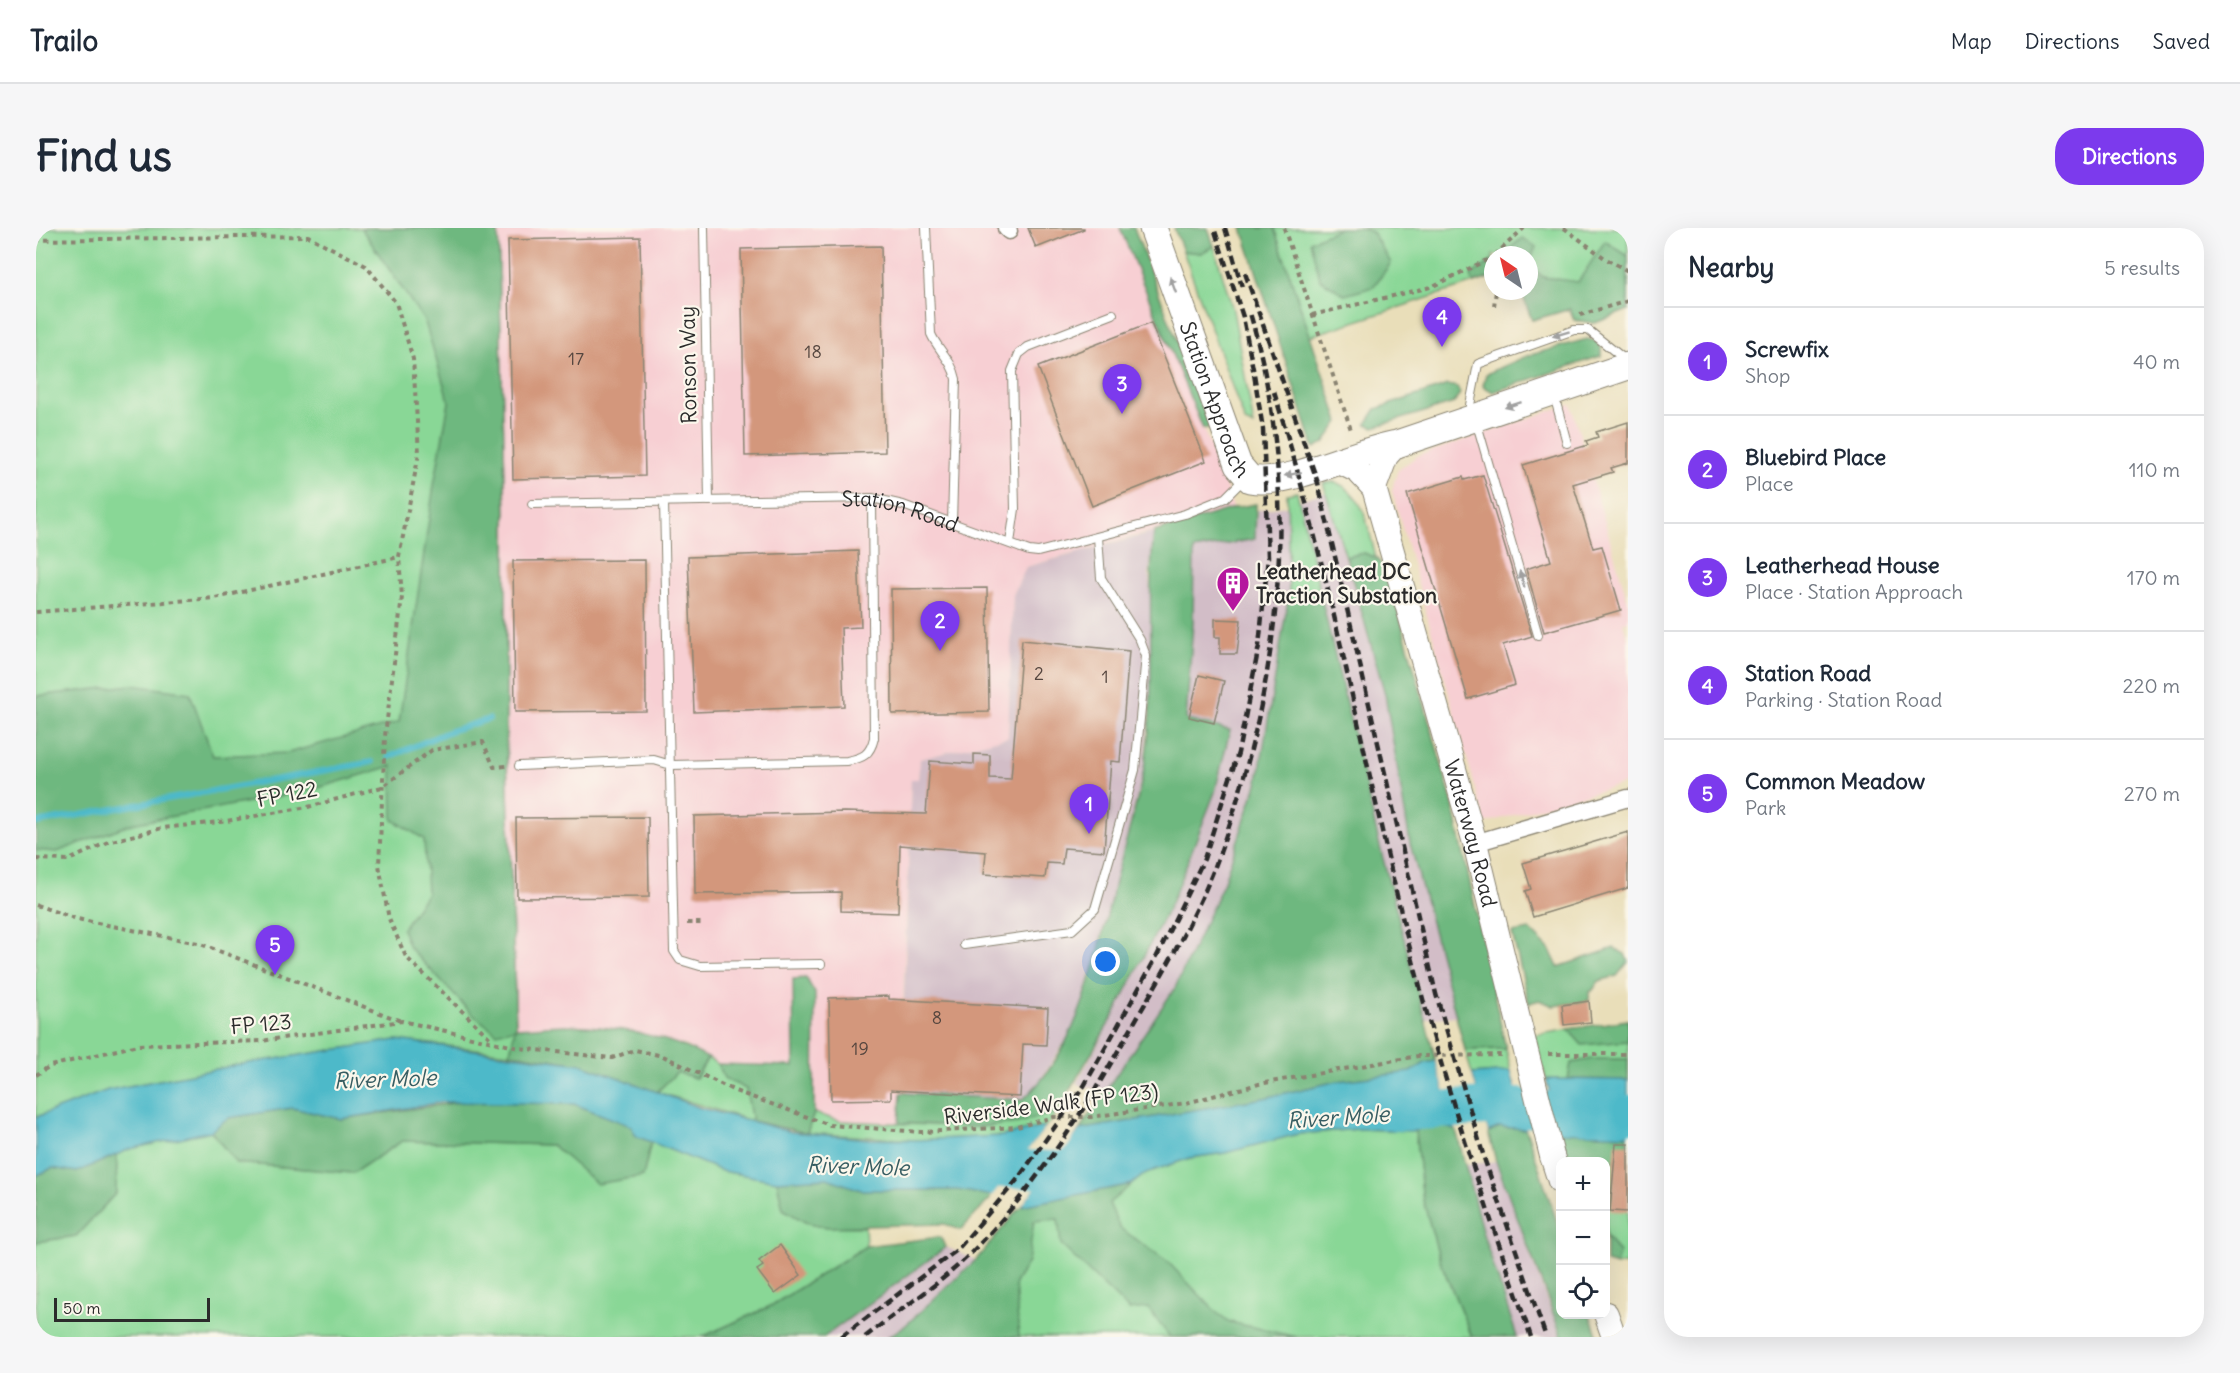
<!DOCTYPE html>
<html lang="en">
<head>
<meta charset="utf-8">
<style>
  :root { --surface:#fff; --page:#f6f6f7; --text:#1f2937; --muted:#747a83; --line:#e0e1e3; --accent:#7c3aed }
  body { margin:0; font-family:Delius,sans-serif; background:var(--page); color:var(--text) }
  .controls { position:absolute; right:18px; bottom:18px; display:grid; overflow:hidden; border-radius:12px; box-shadow:0 6px 24px #0002 }
  .controls button { width:54px; height:54px; display:grid; place-items:center; padding:0; border:0; border-bottom:2px solid var(--line); background:var(--surface); color:var(--text); font:30px sans-serif }
  .compass { position:absolute; left:1448px; top:18px; width:54px; height:54px; border-radius:50%; background:var(--surface); box-shadow:0 6px 24px #0002; rotate:325deg }
  .scale { position:absolute; left:18px; bottom:15px; width:156px; box-sizing:border-box; padding-left:6px; border:3px solid #2b2b2b; border-top:0; font-size:16px; line-height:21px; white-space:nowrap; color:#2b2b2b; -webkit-text-stroke:4px #fbf7ec; paint-order:stroke }
  .you { position:absolute; left:1070px; top:734px; width:21px; height:21px; margin:-15px; border:4px solid #fff; border-radius:50%; background:#1a73e8; box-shadow:0 0 0 9px #1a73e833 }
  .badge { display:grid; place-items:center; width:39px; height:39px; border-radius:50%; background:var(--accent); color:#fff; font-size:20px; font-weight:700 }
  .pin { position:absolute; translate:-50% -50px; filter:drop-shadow(0 2px 3px #0008) }
  .pin::after { content:''; position:absolute; top:32px; width:21px; height:18px; background:inherit; clip-path:polygon(0 0,100% 0,50% 100%) }
  .list { margin:0; padding:0; list-style:none }
  h2 { display:flex; justify-content:space-between; align-items:center; height:78px; margin:0; padding:0 24px; font-size:26px }
  h2 small { font-size:20px; font-weight:400; color:var(--muted) }
  .list li { display:grid; grid-template-columns:39px 1fr auto; gap:18px; align-items:center; box-sizing:border-box; height:108px; padding:0 24px; border-top:2px solid var(--line) }
  .list b { display:block; font-size:22px; white-space:nowrap }
  .list p { margin:0; font-size:20px; white-space:nowrap; color:var(--muted) }
  .list em { font-size:20px; font-style:normal; color:var(--muted) }
  .icon { flex:none; width:33px; height:33px; fill:none; stroke:currentColor; stroke-width:2; stroke-linecap:round; stroke-linejoin:round }
  .map { position:relative; flex:none; width:1592px; height:1109px; overflow:hidden; border-radius:24px }
  header { display:flex; align-items:center; gap:36px; box-sizing:border-box; height:84px; padding:0 30px; background:var(--surface); border-bottom:2px solid var(--line) }
  header strong { font-size:28px }
  nav { display:flex; gap:33px; margin-inline-start:auto; font-size:21px }
  .intro { display:flex; align-items:center; justify-content:space-between; box-sizing:border-box; height:144px; padding:0 36px }
  h1 { margin:0; font-size:42px }
  .button { padding:15px 27px; border-radius:24px; background:var(--accent); color:#fff; font-size:21px; font-weight:700 }
  main { display:flex; gap:36px; padding:0 36px }
  aside { flex:1; background:var(--surface); border-radius:24px; box-shadow:0 6px 24px #0002 }
  .map>svg:first-child { display:block }
  .built { fill:#f7cfd3 }
  .industrial { fill:#d2bdc7 }
  .green { fill:#89d796; stroke:#5a8160; stroke-width:1.5 }
  .forest { fill:#6eb87f; stroke:#4c7255; stroke-width:1.5 }
  .water { fill:#4db9c9; stroke:#3c727a; stroke-width:1.5 }
  .pier { fill:#e9deb9 }
  .lines { fill:none; stroke-linecap:round; stroke-linejoin:round }
  .stream { stroke:#4db9c9; stroke-width:6 }
  .river { stroke:#4db9c9; stroke-width:38 }
  .building { fill:#d3977c }
  .lane-casing { stroke:#8a8472; stroke-width:10 }
  .street-casing { stroke:#8a8472; stroke-width:19 }
  .secondary-casing { stroke:#8a8472; stroke-width:26 }
  .primary-casing { stroke:#8a8472; stroke-width:29 }
  .path { stroke:#8a8472; stroke-width:4; stroke-dasharray:4.5 4.5; stroke-linecap:butt }
  .lane { stroke:#fff; stroke-width:8 }
  .street { stroke:#fff; stroke-width:16 }
  .secondary { stroke:#fff; stroke-width:24 }
  .primary { stroke:#fff; stroke-width:27 }
  .rail { stroke:#2b2b2b; stroke-width:4.5; stroke-dasharray:9 4.5; stroke-linecap:butt }
  .secondary-bridge-casing { stroke:#8a8472; stroke-width:26; stroke-linecap:butt }
  .secondary-bridge { stroke:#fff; stroke-width:24 }
  .oneway { fill:#a0a0a0 }
  .labels { text-anchor:middle; dominant-baseline:central; stroke-width:4.5; stroke-linejoin:round; paint-order:stroke }
  .number-label { font-size:18px; fill:#55463f }
  .street-label { font-size:21px; fill:#2b2b2b; stroke:#fbf7ec }
  .poi-label { font-size:21px; font-weight:bold; fill:#2b2b2b; stroke:#fbf7ec; text-anchor:start }
  .water-label { font-size:22px; font-style:italic; fill:#375d62; stroke:#fbf7ec }
</style>
</head>
<body>
<header>
<strong>Trailo</strong>
<nav><a>Map</a><a>Directions</a><a>Saved</a></nav>
</header>
<div class="intro"><h1>Find us</h1><a class="button">Directions</a></div>
<main>
<div class="map">
<svg width="1592" height="1109" viewBox="0 0 1592 1109">
  <rect width="100%" height="100%" fill="#fbf7ec"/>
  <filter id="ink" filterUnits="userSpaceOnUse"><feTurbulence type="fractalNoise" baseFrequency=".0167" numOctaves="2"/><feDisplacementMap in="SourceGraphic" scale="12" xChannelSelector="R" yChannelSelector="G"/><feConvolveMatrix kernelMatrix="1 2 1 2 8 2 1 2 1" color-interpolation-filters="sRGB"/></filter>
  <filter id="wash" filterUnits="userSpaceOnUse"><feTurbulence type="fractalNoise" baseFrequency=".008" numOctaves="4" result="noise"/><feDisplacementMap in="SourceGraphic" scale="24" xChannelSelector="R" yChannelSelector="G"/><feGaussianBlur stdDeviation="1.35" result="paint"/><feColorMatrix in="noise" values="0 0 0 0 0 0 0 0 0 0 0 0 0 0 0 0 0 1.4 0 .05"/><feComposite in="paint" operator="in"/></filter>
  <g filter="url(#wash)">
    <rect width="100%" height="100%" fill="#e9deb9"/>
    <g class="built">
      <polygon points="462,0 1084,0 1186,246 1197,280 990,339 977,367 972,509 884,531 882,551 875,552 863,895 804,893 778,885 777,841 682,836 648,817 586,802 530,797 480,800 470,502 470,291"/>
      <polygon points="1535,176 1592,374 1592,393 1587,395 1592,411 1592,555 1449,595 1356,263 1358,254 1362,242 1381,228"/>
    </g>
    <g class="industrial">
      <polygon points="1290,264 1349,466 1374,615 1420,788 1388,791 1344,619 1263,272"/>
      <polygon points="1251,278 1253,365 1241,450 1222,553 1187,656 1139,760 1069,864 1040,856 1079,785 1136,673 1194,502 1150,493 1157,395 1158,322 1219,311 1221,282"/>
      <polygon points="1118,304 1113,346 1117,429 1108,540 1057,740 1039,798 1000,859 986,872 865,865 875,551 882,551 884,531 972,509 977,367 990,339"/>
      <polygon points="1460,933 1511,1073 1526,1109 1481,1109 1447,1006 1430,937"/>
      <polygon points="910,1019 940,1032 870,1097 852,1109 788,1109"/>
    </g>
    <g class="green">
      <polygon points="0,0 462,0 470,291 470,502 480,800 474,825 360,812 207,836 72,862 0,889"/>
      <polygon points="1238,0 1592,0 1592,82 1559,95 1538,92 1534,81 1496,92 1485,63 1493,63 1493,27 1457,27 1457,49 1274,108"/>
      <polygon points="1178,18 1197,82 1218,198 1209,194 1147,23 1165,25"/>
      <path d="M1299,254C1330,266 1332,301 1340,330L1328,325L1310,329L1287,255Z"/>
      <polygon points="1261,264 1284,364 1253,365 1251,266"/>
      <polygon points="1592,792 1592,852 1510,851 1498,807"/>
      <polygon points="1470,821 1475,843 1436,846 1429,822"/>
      <polygon points="672,830 682,836 688,850 710,861 716,893 621,864 641,844 660,850"/>
      <polygon points="1021,884 1011,898 966,908 880,912 771,905 778,885 804,893 943,899 981,895"/>
      <polygon points="1323,901 1379,903 1387,972 1405,1035 1436,1109 852,1109 870,1097 940,1032 985,978 1096,956 1110,945 1154,930 1189,925 1262,906"/>
      <path d="M175,903L200,935L317,945L366,913L516,917L561,955L607,948L615,914L686,943L741,953L747,981C777,998 794,999 829,999L830,1018L735,1078L666,1109H0V1014L40,1008L80,965L81,927L94,921Z"/>
      <polygon points="1549,931 1592,934 1592,1036 1580,1037 1583,1025 1570,1007 1570,934 1549,933"/>
    </g>
    <g class="forest">
      <path d="M325,0H462L470,291V502L480,800C496,800 513,797 530,797C578,798 630,807 672,830L659,850L641,844L621,864L545,836L474,825L479,800L461,805L437,787L373,719L366,701L391,665L388,611L357,592L356,538L272,563L95,596L21,624L0,622V468L96,457L154,465L177,528L252,525L363,494L398,257L413,174L389,94Z"/>
      <polygon points="1084,0 1098,0 1174,200 1167,201"/>
      <polygon points="1138,0 1172,0 1178,18 1165,25 1147,23"/>
      <polygon points="1206,0 1238,0 1303,194 1288,215 1278,220"/>
      <polygon points="1304,0 1323,0 1336,4 1355,35 1337,59 1309,67 1284,51 1274,13"/>
      <polygon points="1487,10 1500,19 1493,35 1493,27 1465,27"/>
      <polygon points="1569,13 1592,28 1592,82 1559,95 1538,92 1534,81 1496,92 1485,63 1493,63 1493,37 1507,49 1542,54"/>
      <polygon points="1457,32 1457,49 1437,55 1435,47"/>
      <polygon points="1551,111 1560,113 1565,118 1565,128 1457,164 1447,158 1450,146 1491,128"/>
      <polygon points="1412,157 1421,159 1424,165 1418,175 1338,199 1330,196 1340,181"/>
      <path d="M1220,276L1219,311L1158,322L1157,395L1150,492L1194,502L1179,564L1136,673L1079,785L1021,884L981,895L943,899L863,895L865,865L986,872C1047,819 1062,721 1081,646C1090,611 1102,575 1108,540C1122,462 1109,382 1118,304L1197,280Z"/>
      <polygon points="1328,325 1340,330 1350,341 1417,577 1470,821 1429,822 1374,615 1349,466 1310,329"/>
      <polygon points="1284,364 1344,619 1400,833 1389,835 1375,844 1302,853 1228,870 1043,902 1139,760 1187,656 1222,553 1253,365"/>
      <polygon points="1494,702 1514,722 1522,739 1578,720 1589,726 1592,734 1581,748 1563,753 1557,762 1553,764 1553,773 1517,778 1504,772 1493,775 1476,705"/>
      <polygon points="770,750 779,765 778,885 771,905 716,893 710,861 688,850 682,836 758,838 757,751"/>
      <polygon points="1592,792 1592,813 1546,817 1532,801"/>
      <polygon points="1556,831 1592,831 1592,852 1532,851 1535,835"/>
      <polygon points="431,873 538,876 595,898 600,908 615,914 607,948 561,956 516,917 366,913 317,945 200,935 175,903 192,890 256,880 305,891"/>
      <polygon points="1395,896 1420,902 1447,1006 1481,1109 1436,1109 1405,1035 1387,972 1379,903"/>
      <polygon points="1464,899 1490,901 1524,1003 1524,1086 1554,1087 1562,1109 1526,1109 1460,933 1452,904"/>
      <polygon points="1524,904 1592,907 1592,934 1549,931 1549,933 1532,933"/>
      <polygon points="81,927 80,965 40,1008 0,1014 0,948 16,940 41,944"/>
      <polygon points="791,950 825,962 922,962 957,968 925,1002 908,996 791,999 769,994 747,981 741,953"/>
      <polygon points="1096,956 1073,975 1084,1000 1131,1033 1181,1085 1194,1094 1261,1109 1134,1109 1112,1080 1093,1082 1025,1017 1022,991 998,993 992,1034 979,1055 983,1109 852,1109 870,1097 940,1032 985,978"/>
      <polygon points="1570,1007 1583,1025 1580,1037 1570,1034"/>
      <polygon points="904,1009 910,1019 788,1109 666,1109 735,1078 830,1018"/>
    </g>
    <g class="water">
      <polygon points="360,812 545,836 665,880 756,904 834,911 880,912 966,908 1011,898 957,968 922,962 825,962 791,950 741,953 686,943 600,908 595,898 538,876 408,874 305,891 256,880 192,890 175,903 94,921 41,944 16,940 0,948 0,889 72,862 207,836"/>
      <polygon points="1400,833 1420,902 1395,896 1379,903 1323,901 1262,906 1189,925 1154,930 1110,945 1096,956 985,978 1043,902 1228,870 1302,853 1375,844 1389,835"/>
      <polygon points="1475,843 1490,901 1464,899 1452,904 1436,846"/>
      <polygon points="1510,851 1592,852 1592,907 1524,904"/>
    </g>
    <g class="pier">
      <polygon points="1399,830 1403,832 1423,901 1421,905"/>
      <polygon points="1475,840 1478,842 1493,900 1491,904"/>
      <polygon points="1435,843 1452,904 1453,907 1449,905 1433,846"/>
      <polygon points="1013,895 1014,899 998,923 959,970 954,970"/>
      <polygon points="1045,898 1033,917 983,981 983,977 1041,900"/>
    </g>
    <g class="lines">
      <g class="stream">
        <polyline points="353,529 414,503 453,491"/>
        <polyline points="0,595 336,534"/>
      </g>
      <g class="river">
        <polyline points="1363,884 1470,878 1548,886 1592,886"/>
        <polyline points="928,940 1028,942 1062,934"/>
      </g>
    </g>
    <g id="blocks">
      <g class="building">
        <polygon points="992,0 1048,0 1048,1 1000,20"/>
        <polygon points="604,9 609,248 477,251 472,12"/>
        <polygon points="845,18 849,224 709,228 705,21"/>
        <polygon points="1115,95 1170,233 1056,278 1002,139"/>
        <polygon points="1592,194 1592,235 1575,240 1577,244 1537,256 1557,320 1566,318 1585,382 1508,404 1490,341 1515,333 1487,237 1552,217 1550,213 1562,209 1560,204"/>
        <polygon points="1447,247 1496,408 1467,417 1479,457 1432,471 1371,266 1427,249 1428,252"/>
        <polygon points="822,323 825,399 805,400 808,478 658,484 652,329"/>
        <polygon points="609,332 610,483 479,484 477,333"/>
        <polygon points="951,360 953,484 856,486 855,361"/>
        <polygon points="1179,391 1205,392 1201,426 1184,426 1184,409 1179,409"/>
        <polygon points="986,412 1093,423 1084,534 1075,533 1068,623 1028,620 1026,636 1011,635 1009,650 948,646 950,624 864,617 862,685 805,683 805,664 659,666 658,588 808,584 890,586 894,533 938,536 938,526 954,527 954,550 975,551"/>
        <polygon points="1163,447 1188,453 1178,495 1153,489"/>
        <polygon points="612,589 613,669 481,670 480,590"/>
        <polygon points="1592,604 1592,660 1497,689 1489,663 1495,661 1487,635"/>
        <polygon points="853,768 853,771 1012,780 1010,817 987,816 984,869 855,862 855,871 795,872 793,770"/>
        <polygon points="1553,773 1555,794 1528,797 1526,777"/>
        <polygon points="1580,916 1592,916 1592,984 1574,983"/>
        <polygon points="744,1017 765,1047 739,1066 721,1042 727,1038 723,1033"/>
      </g>
    </g>
  </g>
  <g filter="url(#ink)">
    <use href="#blocks" fill-opacity="0" stroke="#8a8472" stroke-width="1.5"/>
    <g class="lines">
      <defs>
        <g id="lane">
          <polyline points="668,0 673,273"/>
          <path d="M890,0L895,106C902,122 916,132 920,151L916,295"/>
          <polyline points="1518,167 1531,215"/>
          <polyline points="628,274 638,723 644,732 664,738 785,736"/>
          <path id="s1" d="M496,276L836,270L867,277L993,323L1002,324L1149,286L1189,270L1208,251"/>
          <polyline points="974,315 979,281 976,143 983,126 992,119 1077,86"/>
          <polyline points="1502,407 1443,203 1434,191 1434,177 1442,136 1538,102 1552,102 1592,134"/>
          <path d="M483,538L618,532L635,537L811,533C827,530 834,527 838,510L836,270"/>
          <polyline points="928,717 1036,702 1059,681 1099,542 1110,428 1104,412 1065,350 1062,309"/>
        </g>
        <g id="street">
          <polyline points="970,0 973,3"/>
          <polyline points="1439,615 1592,570"/>
        </g>
        <g id="secondary">
          <path id="s2" d="M1304,234L1322,243L1338,260L1439,615L1480,783"/>
          <polyline points="1338,260 1350,228 1361,216"/>
          <polyline points="1516,928 1524,953"/>
          <polyline points="1570,1086 1578,1109"/>
        </g>
        <g id="primary">
          <path id="s3" d="M1117,0L1202,237L1214,251C1252,259 1321,222 1361,216L1592,138"/>
        </g>
      </defs>
      <use href="#lane" class="lane-casing"/>
      <use href="#street" class="street-casing"/>
      <use href="#secondary" class="secondary-casing"/>
      <use href="#primary" class="primary-casing"/>
      <g class="path">
        <polyline points="1248,0 1316,205"/>
        <polyline points="1528,0 1570,31 1592,43"/>
        <polyline points="0,12 272,8 330,38 360,75 377,131 383,225 363,329 366,369 349,508 343,637 353,691 370,729 454,810"/>
        <polyline points="1459,27 1488,0"/>
        <polyline points="1458,78 1460,63"/>
        <polyline points="1276,87 1395,59 1457,29"/>
        <polyline points="1544,87 1592,73"/>
        <polyline points="0,384 179,370 363,329"/>
        <polyline points="0,631 33,632 72,614 126,600 184,594 272,579 346,559 396,522 447,514 458,539 470,538"/>
        <polyline points="0,677 41,691 162,715 365,793"/>
        <polyline points="651,695 668,695"/>
        <polyline points="1512,826 1592,826"/>
        <polyline points="0,847 14,838 102,817 225,813 366,793 483,820 576,830 599,822 627,828 699,863 794,897 885,904 981,899 1018,889 1055,889 1150,875 1223,856 1382,828 1468,827"/>
      </g>
      <use href="#lane" class="lane"/>
      <use href="#street" class="street"/>
      <use href="#secondary" class="secondary"/>
      <use href="#primary" class="primary"/>
      <g class="rail">
        <polyline points="1189,0 1206,59"/>
        <polyline points="1209,45 1282,255 1400,766 1449,933 1510,1109"/>
        <path d="M1238,164C1301,363 1333,570 1387,771C1418,886 1456,997 1495,1109"/>
        <polyline points="805,1109 921,1022 981,952 1048,858 1121,728 1168,631 1202,525 1223,418 1232,329 1227,201 1218,146 1207,89 1178,0"/>
        <path d="M829,1109C862,1083 900,1059 930,1030C994,967 1046,887 1090,809C1121,754 1159,693 1181,633C1244,459 1267,266 1214,85"/>
      </g>
      <defs>
        <polyline id="secondary-bridge" points="1480,783 1516,928"/>
      </defs>
      <use href="#secondary-bridge" class="secondary-bridge-casing"/>
      <use href="#secondary-bridge" class="secondary-bridge"/>
    </g>
    <defs><path id="oneway-solid" d="M-6-.8H1V-3.2L6.5 0L1 3.2V.8H-6Z" transform="scale(1.5)"/></defs>
    <g class="oneway">
      <use href="#oneway-solid" transform="translate(1137 57) rotate(-110)"/>
      <use href="#oneway-solid" transform="translate(1525 106) rotate(163)"/>
      <use href="#oneway-solid" transform="translate(1477 177) rotate(162)"/>
      <use href="#oneway-solid" transform="translate(1257 246) rotate(168)"/>
      <use href="#oneway-solid" transform="translate(1486 351) rotate(-106)"/>
    </g>
  </g>
  <defs>
    <symbol id="building-pin" viewBox="-11 -11 22 30"><path d="M0 17L-7.5 6A9.5 9.5 0 1 1 7.5 6Z" fill="#b5179e" stroke="#fbf7ec"/><path d="M-4-6H4V6H1V3H-1V6H-4ZM-2.5-4.3h1.7v1.8h-1.7ZM.8-4.3h1.7v1.8H.8ZM-2.5-1h1.7V.8h-1.7ZM.8-1h1.7V.8H.8Z" fill="#fff"/></symbol>
  </defs>
  <g fill-rule="evenodd">
    <use href="#building-pin" x="1178" y="336" width="38" height="52"/>
  </g>
  <g class="labels">
    <g class="number-label">
      <text x="777" y="123">18</text>
      <text x="540" y="130">17</text>
      <text x="1003" y="445">2</text>
      <text x="1069" y="448">1</text>
      <text x="901" y="789">8</text>
      <text x="824" y="820">19</text>
    </g>
    <g class="street-label">
      <text transform="translate(652 137) rotate(-91)">Ronson Way</text>
      <text stroke="none"><textPath href="#s3" startOffset="182">Station Approach</textPath></text>
      <text stroke="none"><textPath href="#s1" startOffset="370">Station Road</textPath></text>
      <text transform="translate(251 566) rotate(-11)">FP 122</text>
      <text stroke="none"><textPath href="#s2" startOffset="402">Waterway Road</textPath></text>
      <text transform="translate(225 796) rotate(-5)">FP 123</text>
      <text transform="translate(1015 876) rotate(-7)">Riverside Walk (FP 123)</text>
    </g>
    <g class="poi-label">
      <text x="1220" y="343">Leatherhead DC<tspan x="1220" dy="24">Traction Substation</tspan></text>
    </g>
    <g class="water-label">
      <text transform="translate(349 851) rotate(-2)">River Mole</text>
      <text transform="translate(1302 889) rotate(-4)">River Mole</text>
      <text transform="translate(822 938) rotate(2)">River Mole</text>
    </g>
  </g>
</svg>
<div class="controls">
<button>+</button>
<button>−</button>
<button><svg class="icon" aria-label="locate" viewBox="0 0 24 24"><circle cx="12" cy="12" r="6"/><path d="M12 2v4M12 18v4M2 12h4M18 12h4"/></svg></button>
</div>
<svg class="compass" viewBox="-18 -18 36 36"><path d="M0-13l5 13h-10z" fill="#e53935"/><path d="M0 13l5-13h-10z" fill="#747a83"/></svg>
<div class="scale">50 m</div>
<div class="you"></div>
<div class="pin badge" style="left:1053px;top:606px">1</div>
<div class="pin badge" style="left:904px;top:423px">2</div>
<div class="pin badge" style="left:1086px;top:186px">3</div>
<div class="pin badge" style="left:1406px;top:119px">4</div>
<div class="pin badge" style="left:239px;top:747px">5</div>
</div>
<aside>
<h2>Nearby<small>5 results</small></h2>
<ul class="list">
<li><span class="badge">1</span><div><b>Screwfix</b><p>Shop</p></div><em>40 m</em></li>
<li><span class="badge">2</span><div><b>Bluebird Place</b><p>Place</p></div><em>110 m</em></li>
<li><span class="badge">3</span><div><b>Leatherhead House</b><p>Place · Station Approach</p></div><em>170 m</em></li>
<li><span class="badge">4</span><div><b>Station Road</b><p>Parking · Station Road</p></div><em>220 m</em></li>
<li><span class="badge">5</span><div><b>Common Meadow</b><p>Park</p></div><em>270 m</em></li>
</ul>
</aside>
</main>
</body>
</html>
